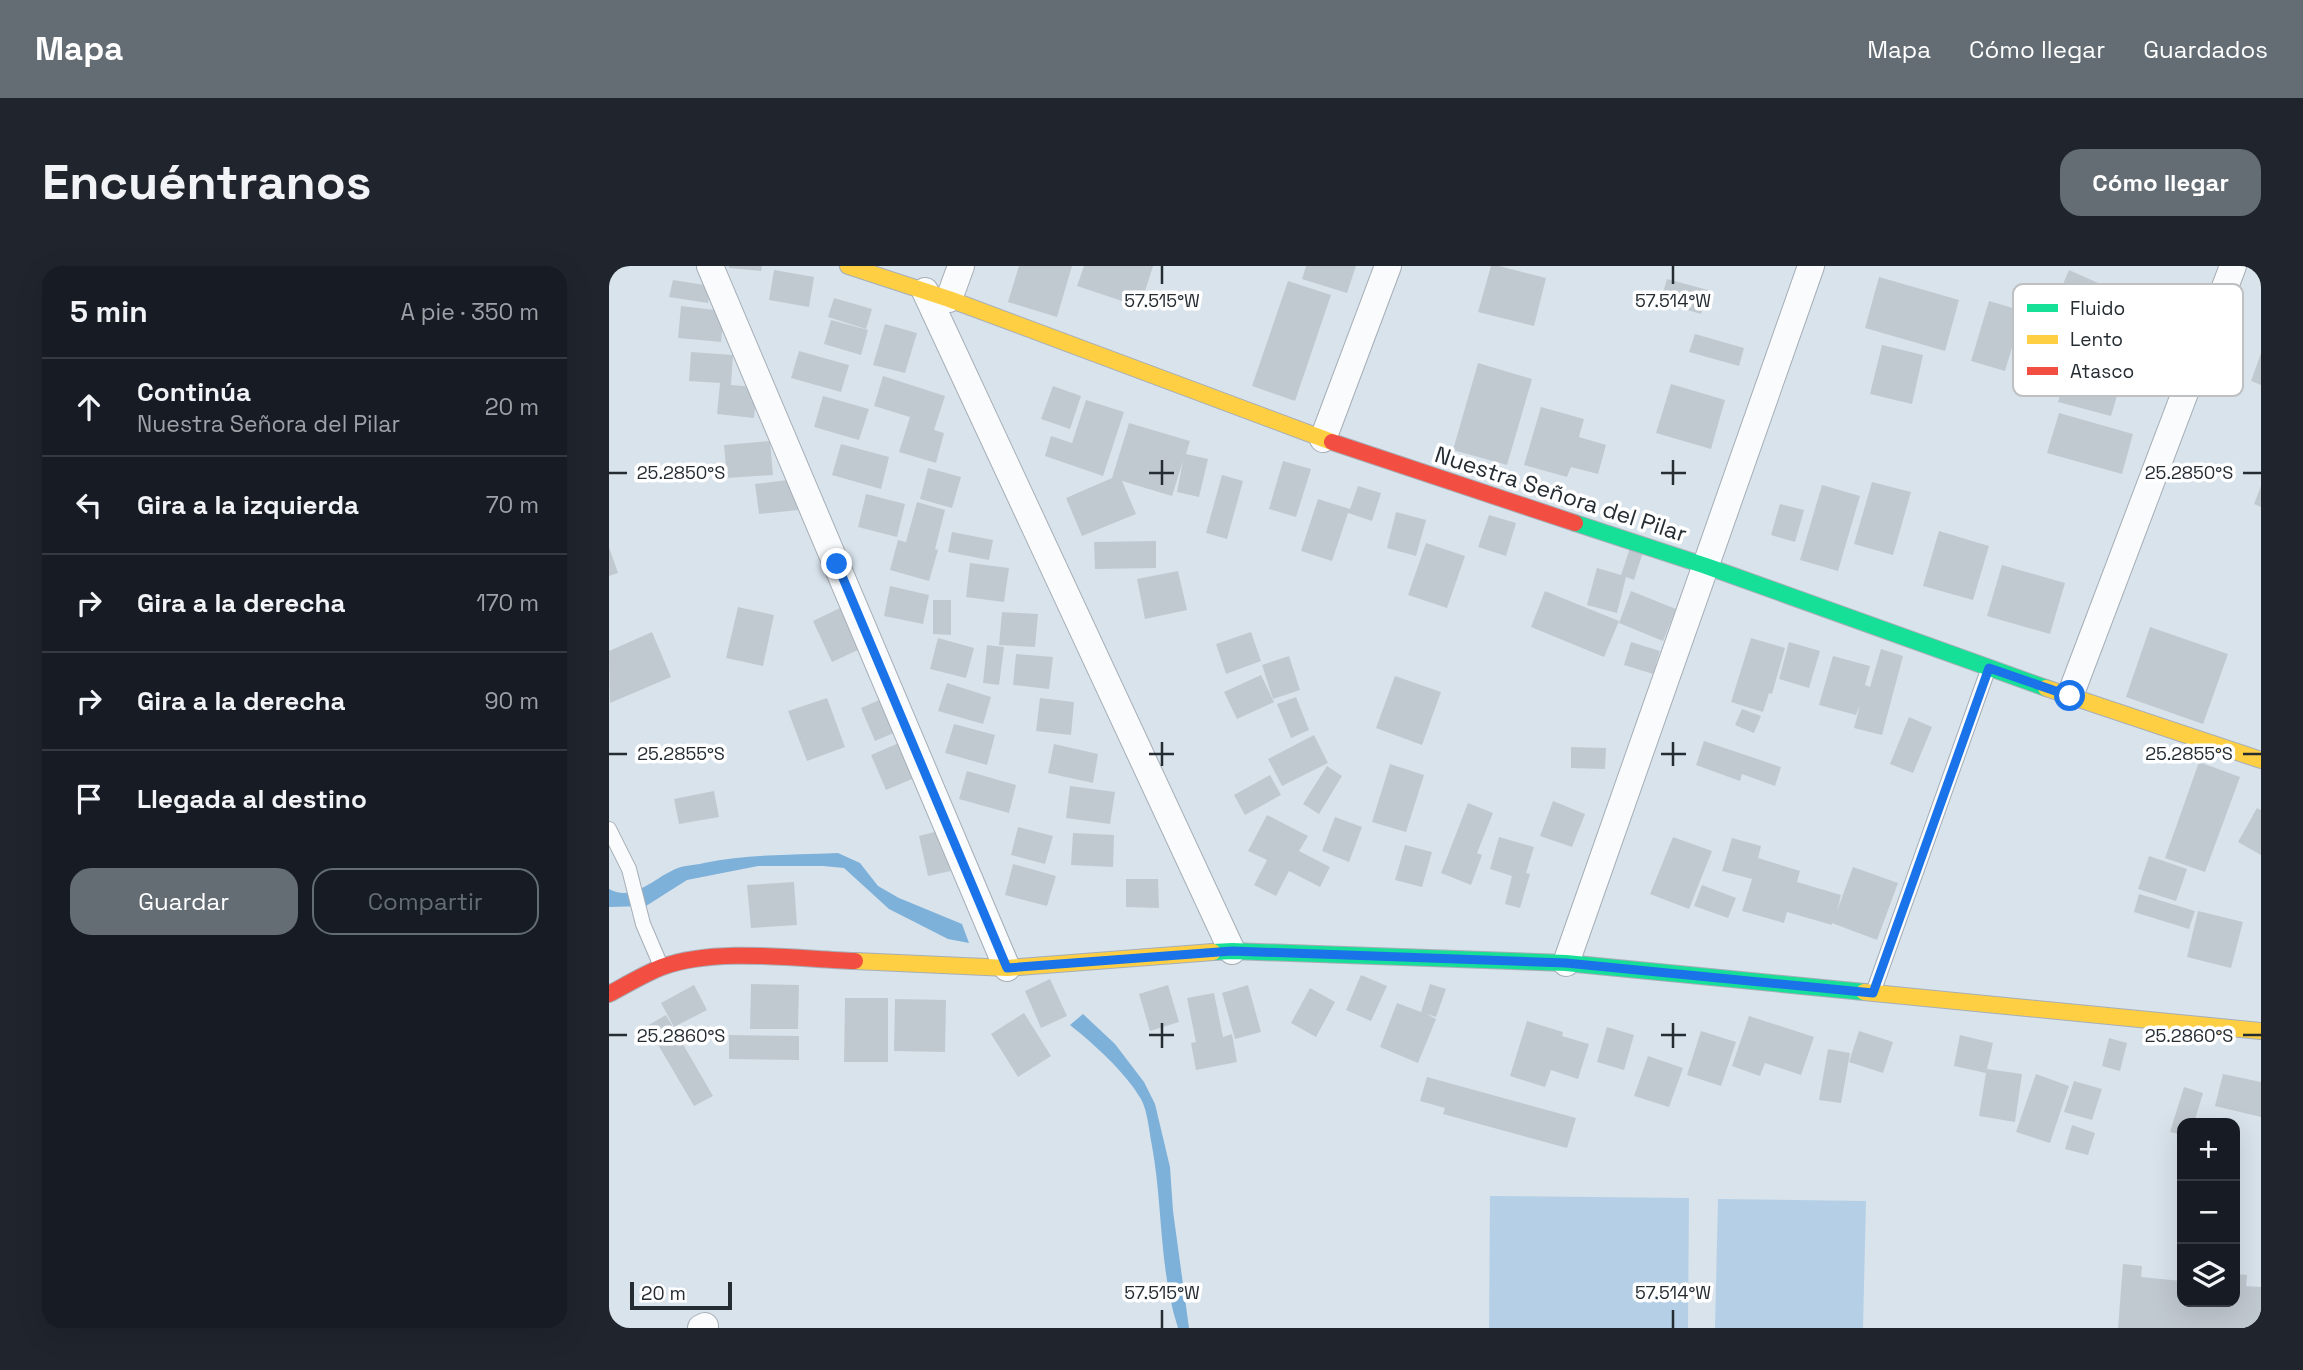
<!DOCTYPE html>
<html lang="es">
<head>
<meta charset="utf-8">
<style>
  :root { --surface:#171b24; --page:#20242c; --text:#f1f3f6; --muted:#9ea1a6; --line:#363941; --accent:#646d74 }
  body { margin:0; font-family:"Space Grotesk",sans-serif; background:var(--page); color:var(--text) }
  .controls { position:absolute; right:21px; bottom:21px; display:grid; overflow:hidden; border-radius:14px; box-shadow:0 7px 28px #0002 }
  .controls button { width:63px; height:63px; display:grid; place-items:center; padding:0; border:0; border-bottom:2px solid var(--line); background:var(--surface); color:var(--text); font:35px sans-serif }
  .scale { position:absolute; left:21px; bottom:18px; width:102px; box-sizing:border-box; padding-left:7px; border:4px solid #252d33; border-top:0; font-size:19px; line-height:24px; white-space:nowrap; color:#252d33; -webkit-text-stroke:5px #fff; paint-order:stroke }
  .stop { position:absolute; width:21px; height:21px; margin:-16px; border:5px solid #1a73e8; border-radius:50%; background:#fff }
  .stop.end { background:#1a73e8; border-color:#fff; box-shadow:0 2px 7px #0008 }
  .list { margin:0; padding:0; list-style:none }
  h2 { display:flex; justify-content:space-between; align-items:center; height:91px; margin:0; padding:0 28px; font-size:30px }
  h2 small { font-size:23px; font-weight:400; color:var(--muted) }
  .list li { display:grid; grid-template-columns:46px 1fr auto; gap:21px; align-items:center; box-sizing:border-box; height:98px; padding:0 28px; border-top:2px solid var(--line) }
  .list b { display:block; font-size:26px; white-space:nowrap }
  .list p { margin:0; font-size:23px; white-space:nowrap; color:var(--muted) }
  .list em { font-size:23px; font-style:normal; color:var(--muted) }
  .actions { display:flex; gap:14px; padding:21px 28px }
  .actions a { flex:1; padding:16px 0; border:2px solid var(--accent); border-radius:21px; text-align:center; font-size:24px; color:var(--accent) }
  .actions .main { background:var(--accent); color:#fff }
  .icon { flex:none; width:38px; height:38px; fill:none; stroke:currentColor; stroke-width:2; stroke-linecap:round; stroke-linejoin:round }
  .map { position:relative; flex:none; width:1652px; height:1062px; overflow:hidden; border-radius:21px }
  header { display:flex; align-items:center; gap:42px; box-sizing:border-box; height:98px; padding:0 35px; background:var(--accent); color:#fff }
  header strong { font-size:33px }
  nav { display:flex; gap:38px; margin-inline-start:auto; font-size:24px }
  .intro { display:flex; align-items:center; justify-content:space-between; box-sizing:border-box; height:168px; padding:0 42px }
  h1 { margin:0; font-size:49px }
  .button { padding:18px 32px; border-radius:21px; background:var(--accent); color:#fff; font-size:24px; font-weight:700 }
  main { display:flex; gap:42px; padding:0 42px }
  aside { flex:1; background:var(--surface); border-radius:21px; box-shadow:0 7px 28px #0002 }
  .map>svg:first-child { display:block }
  .green { fill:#b5d0e6 }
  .water { fill:#7eb1d9 }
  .building { fill:#c1c9d0 }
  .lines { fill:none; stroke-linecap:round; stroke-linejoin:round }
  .lane-casing { stroke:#a6aeb6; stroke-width:16 }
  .street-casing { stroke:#a6aeb6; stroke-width:28 }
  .fast-casing { stroke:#a6aeb6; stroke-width:18 }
  .slow-casing { stroke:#a6aeb6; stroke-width:18 }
  .jam-casing { stroke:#a6aeb6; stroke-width:18 }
  .lane { stroke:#f9fbfc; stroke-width:14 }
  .street { stroke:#f9fbfc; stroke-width:26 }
  .fast { stroke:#16e098; stroke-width:16 }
  .slow { stroke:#ffcf43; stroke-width:16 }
  .jam { stroke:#f24e42; stroke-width:16 }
  .route { stroke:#1a73e8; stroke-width:9 }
  .ticks { fill:none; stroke:#252d33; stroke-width:2.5 }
  .labels { text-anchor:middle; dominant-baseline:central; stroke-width:7; stroke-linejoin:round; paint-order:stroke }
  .street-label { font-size:23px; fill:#252d33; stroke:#fff }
  .key { fill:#fff; stroke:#bec0c2; stroke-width:2 }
  .key-label { font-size:19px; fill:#252d33 }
  .ticks-label { font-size:18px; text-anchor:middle; fill:#252d33; stroke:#fff; stroke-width:7; stroke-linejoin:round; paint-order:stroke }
</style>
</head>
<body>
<header>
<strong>Mapa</strong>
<nav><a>Mapa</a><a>Cómo llegar</a><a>Guardados</a></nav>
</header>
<div class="intro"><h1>Encuéntranos</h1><a class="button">Cómo llegar</a></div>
<main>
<aside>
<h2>5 min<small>A pie · 350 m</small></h2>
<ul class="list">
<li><svg class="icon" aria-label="ahead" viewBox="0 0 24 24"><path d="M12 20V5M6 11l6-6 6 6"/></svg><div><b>Continúa</b><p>Nuestra Señora del Pilar</p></div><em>20 m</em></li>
<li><svg class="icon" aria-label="left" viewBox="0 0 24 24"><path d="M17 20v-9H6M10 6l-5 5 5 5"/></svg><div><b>Gira a la izquierda</b></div><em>70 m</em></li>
<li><svg class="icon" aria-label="right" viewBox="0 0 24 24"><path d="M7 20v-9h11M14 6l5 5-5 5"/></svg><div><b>Gira a la derecha</b></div><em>170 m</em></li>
<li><svg class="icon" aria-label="right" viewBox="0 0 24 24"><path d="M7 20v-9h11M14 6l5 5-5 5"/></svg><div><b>Gira a la derecha</b></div><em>90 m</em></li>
<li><svg class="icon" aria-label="arrive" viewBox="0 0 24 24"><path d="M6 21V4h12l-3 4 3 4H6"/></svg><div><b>Llegada al destino</b></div></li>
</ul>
<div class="actions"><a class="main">Guardar</a><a>Compartir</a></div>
</aside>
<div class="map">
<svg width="1652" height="1062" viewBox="0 0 1652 1062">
  <rect width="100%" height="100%" fill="#d9e3ec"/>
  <g class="green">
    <polygon points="881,930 1080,932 1079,1062 880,1062"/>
    <polygon points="1109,933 1257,935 1254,1062 1106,1062"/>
  </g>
  <g class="water">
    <path d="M229,587L251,597L269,620L290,632L353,658L360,677L339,673L280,643L235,602L214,600H149L78,614L37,640L0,641V623C25,637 47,610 69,602C77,599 87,599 95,597C139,588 184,589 229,587Z"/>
    <path d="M474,748L506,778L535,816L546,838L561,901L564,945L580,1062H569C550,1004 554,940 543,880C540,866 539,846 532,833C516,806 485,778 461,759Z"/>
  </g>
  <g class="building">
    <polygon points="120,0 153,0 152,5 120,2"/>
    <polygon points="410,0 463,0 448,51 399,36"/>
    <polygon points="475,0 544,0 531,41 468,20"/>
    <polygon points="697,0 747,0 738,27 693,13"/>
    <polygon points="882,0 890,0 937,12 925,60 869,46"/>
    <polygon points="165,4 205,11 200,41 160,34"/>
    <polygon points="1460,4 1525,33 1509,68 1445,39"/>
    <polygon points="1270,11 1350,34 1336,85 1256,62"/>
    <polygon points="1058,13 1099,24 1092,48 1051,36"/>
    <polygon points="64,14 102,20 99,37 60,31"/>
    <polygon points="679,15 722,29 686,135 643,120"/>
    <polygon points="225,32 263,43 257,63 219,51"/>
    <polygon points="1380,35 1414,45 1396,105 1362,95"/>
    <polygon points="72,40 115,45 112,76 69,72"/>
    <polygon points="222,54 259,64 252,89 215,78"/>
    <polygon points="276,58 308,67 296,107 264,99"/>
    <polygon points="1086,68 1135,82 1130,100 1080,86"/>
    <polygon points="1273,79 1314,89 1303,138 1261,128"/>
    <polygon points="1465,81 1518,96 1502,150 1449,136"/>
    <polygon points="190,85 240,99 232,126 182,112"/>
    <polygon points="82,86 124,89 122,119 148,121 145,152 108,148 111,117 80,115"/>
    <polygon points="1652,87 1652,119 1642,115"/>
    <polygon points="869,97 923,113 898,199 844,184"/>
    <polygon points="274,110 336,130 325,164 335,167 327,197 290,186 301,151 265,140"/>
    <polygon points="1062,118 1116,134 1102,183 1047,167"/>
    <polygon points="444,120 472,130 461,163 432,153"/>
    <polygon points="214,130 260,143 250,174 205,161"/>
    <polygon points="477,134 515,146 494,210 436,190 442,170 463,177"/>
    <polygon points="932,141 975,153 970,171 997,179 989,208 962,201 958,211 915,199"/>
    <polygon points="1450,147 1524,168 1513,208 1438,187"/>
    <polygon points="520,157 581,175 577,188 599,193 590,231 568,226 574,195 563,230 513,215 527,248 473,270 457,232 503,212"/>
    <polygon points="161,175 164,209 118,212 115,179"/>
    <polygon points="232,178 280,191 272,223 223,209"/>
    <polygon points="674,195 702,203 687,251 660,243"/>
    <polygon points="319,202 352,211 343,242 311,233"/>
    <polygon points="613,209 634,215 618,273 597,267"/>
    <polygon points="187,213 190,244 150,248 146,218"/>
    <polygon points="1263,216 1302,226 1284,289 1245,278"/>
    <polygon points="1213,219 1251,230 1229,305 1191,294"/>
    <polygon points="749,220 772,227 763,255 739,247 723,295 692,285 709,233 741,243"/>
    <polygon points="1652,220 1652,241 1645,238"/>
    <polygon points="257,228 296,238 288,271 249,261"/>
    <polygon points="308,236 336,244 326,283 329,284 320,315 281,304 289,274 297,276"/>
    <polygon points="1171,238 1195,244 1186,276 1162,269"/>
    <polygon points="787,246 817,254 807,290 778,282"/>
    <polygon points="880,249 907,257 897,290 869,281"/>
    <polygon points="1330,265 1380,280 1364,334 1314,320"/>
    <polygon points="343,266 384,274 380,294 339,286"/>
    <polygon points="547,275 547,302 486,303 485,276"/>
    <polygon points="817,277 856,290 838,342 799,329"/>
    <polygon points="1022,279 1035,283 1025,314 1017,311 1008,347 978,339 988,302 1012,309"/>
    <polygon points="0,281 9,307 0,310"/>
    <polygon points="361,297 400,302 395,336 357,331"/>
    <polygon points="1393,299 1456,317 1441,368 1378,350"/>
    <polygon points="569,305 578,344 536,353 528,313"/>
    <polygon points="281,320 320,329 314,358 275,350"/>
    <polygon points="936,325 1010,355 995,391 922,361"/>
    <polygon points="1022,325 1067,343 1054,375 1010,357"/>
    <polygon points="324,334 342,334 342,369 324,368"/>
    <polygon points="129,341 165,349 154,400 117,392"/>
    <polygon points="233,341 253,382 223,396 204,355"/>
    <polygon points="393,346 429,348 426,381 390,379"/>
    <polygon points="1541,361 1619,388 1594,458 1517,431"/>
    <polygon points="43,366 62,411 1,437 0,385"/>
    <polygon points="642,366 652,395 617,408 607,378"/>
    <polygon points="329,372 365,382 357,412 321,403"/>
    <polygon points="1142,372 1176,382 1163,428 1160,427 1154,446 1122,436"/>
    <polygon points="1022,376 1051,385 1044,408 1015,399"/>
    <polygon points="1180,376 1211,385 1200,422 1170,413"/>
    <polygon points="378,379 395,381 390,419 374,417"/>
    <polygon points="1272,383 1294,390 1273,469 1245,462 1251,439 1247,449 1210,439 1224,390 1261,400 1256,419 1261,421"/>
    <polygon points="407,388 444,391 440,423 404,419"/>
    <polygon points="680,390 691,424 664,433 653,399"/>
    <polygon points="652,409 665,436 628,453 615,426"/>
    <polygon points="786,410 832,426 813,479 767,462"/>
    <polygon points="338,417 382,431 374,458 329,445"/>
    <polygon points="282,429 296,462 266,475 252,442"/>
    <polygon points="687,431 700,464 682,472 668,438"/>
    <polygon points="218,432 236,481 198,495 179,445"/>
    <polygon points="431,432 465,436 462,469 427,465"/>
    <polygon points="1133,443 1152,450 1145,467 1126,459"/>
    <polygon points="1300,451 1323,461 1304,507 1281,498"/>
    <polygon points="345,458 386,469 378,499 336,487"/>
    <polygon points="705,469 719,497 673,520 659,493"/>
    <polygon points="1095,475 1172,501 1166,520 1133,508 1131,515 1087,499"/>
    <polygon points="292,476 308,511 277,524 262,489"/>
    <polygon points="445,478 489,488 484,517 439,507"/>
    <polygon points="962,481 997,482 996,503 962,502"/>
    <polygon points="1590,496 1631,511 1596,606 1556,592"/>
    <polygon points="781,498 815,509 797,566 763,556"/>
    <polygon points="718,500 733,510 710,548 694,538"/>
    <polygon points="358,505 407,519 400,547 350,533"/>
    <polygon points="661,509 672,529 636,549 625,529"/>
    <polygon points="461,520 506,526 501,558 457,552"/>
    <polygon points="105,525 110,551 70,558 65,533"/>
    <polygon points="944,535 976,548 963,581 931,570"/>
    <polygon points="859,537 884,547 868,587 873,589 862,619 832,607"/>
    <polygon points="1648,542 1652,544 1652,589 1629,576"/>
    <polygon points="658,549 699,570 690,585 721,601 711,621 680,605 667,630 645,619 658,594 639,585"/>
    <polygon points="726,551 753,561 740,596 713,585"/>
    <polygon points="409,561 444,570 436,598 402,589"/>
    <polygon points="337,563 346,604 319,610 310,570"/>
    <polygon points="464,567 505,569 504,601 462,599"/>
    <polygon points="890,571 925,581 917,607 921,608 911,642 896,638 903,610 881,603"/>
    <polygon points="1064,571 1103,585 1080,643 1041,628"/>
    <polygon points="1123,572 1152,580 1149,592 1191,605 1188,616 1232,629 1228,645 1244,601 1289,617 1268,674 1223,657 1223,659 1178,646 1175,657 1133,645 1143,613 1113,605"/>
    <polygon points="796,579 823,586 813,621 786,614"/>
    <polygon points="1540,590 1578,603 1567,635 1529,623"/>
    <polygon points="404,598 447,610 438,640 396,629"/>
    <polygon points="517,613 549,613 550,642 517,641"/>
    <polygon points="185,616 188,659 142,662 138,619"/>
    <polygon points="1093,619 1127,632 1119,652 1085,640"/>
    <polygon points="1530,628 1586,645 1580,663 1525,646"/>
    <polygon points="1589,645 1634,656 1622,702 1578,691"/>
    <polygon points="752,709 778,720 762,755 737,744"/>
    <polygon points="441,713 458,750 432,762 416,725"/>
    <polygon points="142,718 190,719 189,763 141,763"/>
    <polygon points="821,718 837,723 827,751 818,748 827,753 809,797 771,781 788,737 812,746"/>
    <polygon points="85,719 98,744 65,761 52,737"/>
    <polygon points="559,719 570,756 541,765 530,728"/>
    <polygon points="639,719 652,766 626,773 613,727"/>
    <polygon points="701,722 726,736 707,771 682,757"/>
    <polygon points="605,727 614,771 623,768 628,796 587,804 582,777 587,776 578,732"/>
    <polygon points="236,732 279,732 279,796 235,796"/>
    <polygon points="286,733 337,734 336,786 285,785"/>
    <polygon points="415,747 442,790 409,811 382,768"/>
    <polygon points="57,749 104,830 85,840 38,760"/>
    <polygon points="1140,750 1205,771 1192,809 1156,797 1151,810 1123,800"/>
    <polygon points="918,755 954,766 953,770 980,778 969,813 942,804 936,821 901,810"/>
    <polygon points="998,761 1025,769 1015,804 988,796"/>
    <polygon points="1092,765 1127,776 1112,820 1078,809"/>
    <polygon points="1250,765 1284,776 1274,807 1240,796"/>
    <polygon points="120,769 190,770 190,794 120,793"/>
    <polygon points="1351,769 1384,777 1378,803 1413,808 1406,856 1370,850 1377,807 1345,800"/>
    <polygon points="1500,772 1518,777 1511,805 1493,800"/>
    <polygon points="1219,783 1241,787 1232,837 1210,834"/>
    <polygon points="1039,790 1074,802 1060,841 1025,830"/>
    <polygon points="1427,808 1460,820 1441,877 1407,866"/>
    <polygon points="1614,808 1652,816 1652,851 1606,840"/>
    <polygon points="818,811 967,852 958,882 834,848 836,842 811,835"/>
    <polygon points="1465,815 1493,823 1483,854 1455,846"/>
    <polygon points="1575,821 1594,827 1585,857 1573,857 1573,869 1561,866"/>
    <polygon points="1463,859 1486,867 1479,889 1456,883"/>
    <polygon points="1514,998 1533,1000 1532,1011 1573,1015 1573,1036 1626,1036 1626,1008 1638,1009 1637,1020 1652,1021 1652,1062 1509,1062"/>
  </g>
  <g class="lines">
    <defs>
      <g id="lane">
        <polyline points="0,563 20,603 34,658 52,700"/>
        <polyline points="1265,724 1379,404"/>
      </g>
      <g id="street">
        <polyline points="101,0 398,702"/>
        <polyline points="316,25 623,685"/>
        <polyline points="340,33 352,0"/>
        <polyline points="714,173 779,0"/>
        <polyline points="1461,430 1624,0"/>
        <polyline points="957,697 1202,0"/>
        <polyline points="92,1062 96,1060"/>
      </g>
      <g id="fast">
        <polyline points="966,257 1097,300 1437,422"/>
        <polyline points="604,686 623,685 957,697 1255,726"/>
      </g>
      <g id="slow">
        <polyline points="239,0 340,33 723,176"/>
        <polyline points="1437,422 1652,494"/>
        <polyline points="246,695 398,702 604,686"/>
        <polyline points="1255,726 1652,765"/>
      </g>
      <g id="jam">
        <polyline points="723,176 966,257"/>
        <path d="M0,728C17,719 35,708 53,701C107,681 188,693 246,695"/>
      </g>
    </defs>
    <use href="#lane" class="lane-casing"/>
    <use href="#street" class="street-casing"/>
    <use href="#fast" class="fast-casing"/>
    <use href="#slow" class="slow-casing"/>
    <use href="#jam" class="jam-casing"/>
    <use href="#lane" class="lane"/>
    <use href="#street" class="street"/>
    <use href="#fast" class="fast"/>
    <use href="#slow" class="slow"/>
    <use href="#jam" class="jam"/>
  </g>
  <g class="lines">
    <polyline class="route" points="228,298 398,702 623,685 957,697 1264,727 1380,402 1461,430"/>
  </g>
  <path class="ticks" d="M553,0V18M1064,0V18M553,194V219M1064,194V219M0,207H18M540,207H565M1052,207H1077M1634,207H1652M553,476V500M1064,476V500M0,488H18M540,488H565M1052,488H1077M1634,488H1652M553,757V782M1064,757V782M0,769H18M540,769H565M1052,769H1077M1634,769H1652M553,1044V1062M1064,1044V1062"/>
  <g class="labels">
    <g class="street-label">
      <text transform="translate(952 228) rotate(18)">Nuestra Señora del Pilar</text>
    </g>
  </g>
  <rect x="1404" y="18" width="230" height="112" rx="10" class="key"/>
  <rect x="1418" y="38" width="31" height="8" fill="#16e098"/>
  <rect x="1418" y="69" width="31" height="9" fill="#ffcf43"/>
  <rect x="1418" y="101" width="31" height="8" fill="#f24e42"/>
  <g class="key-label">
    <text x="1461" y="49">Fluido</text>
    <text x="1461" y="80">Lento</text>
    <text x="1461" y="112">Atasco</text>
  </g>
  <g class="ticks-label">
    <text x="553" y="41">57.515°W</text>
    <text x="1064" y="41">57.514°W</text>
    <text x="72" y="213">25.2850°S</text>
    <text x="1580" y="213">25.2850°S</text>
    <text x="72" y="494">25.2855°S</text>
    <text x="1580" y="494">25.2855°S</text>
    <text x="72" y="776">25.2860°S</text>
    <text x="1580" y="776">25.2860°S</text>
    <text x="553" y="1033">57.515°W</text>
    <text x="1064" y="1033">57.514°W</text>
  </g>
</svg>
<div class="controls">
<button>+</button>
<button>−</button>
<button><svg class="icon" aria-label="layers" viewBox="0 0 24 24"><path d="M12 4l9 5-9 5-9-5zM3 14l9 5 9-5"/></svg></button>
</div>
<div class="scale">20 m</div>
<div class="stop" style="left:1461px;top:430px"></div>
<div class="stop end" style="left:228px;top:298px"></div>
</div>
</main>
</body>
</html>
